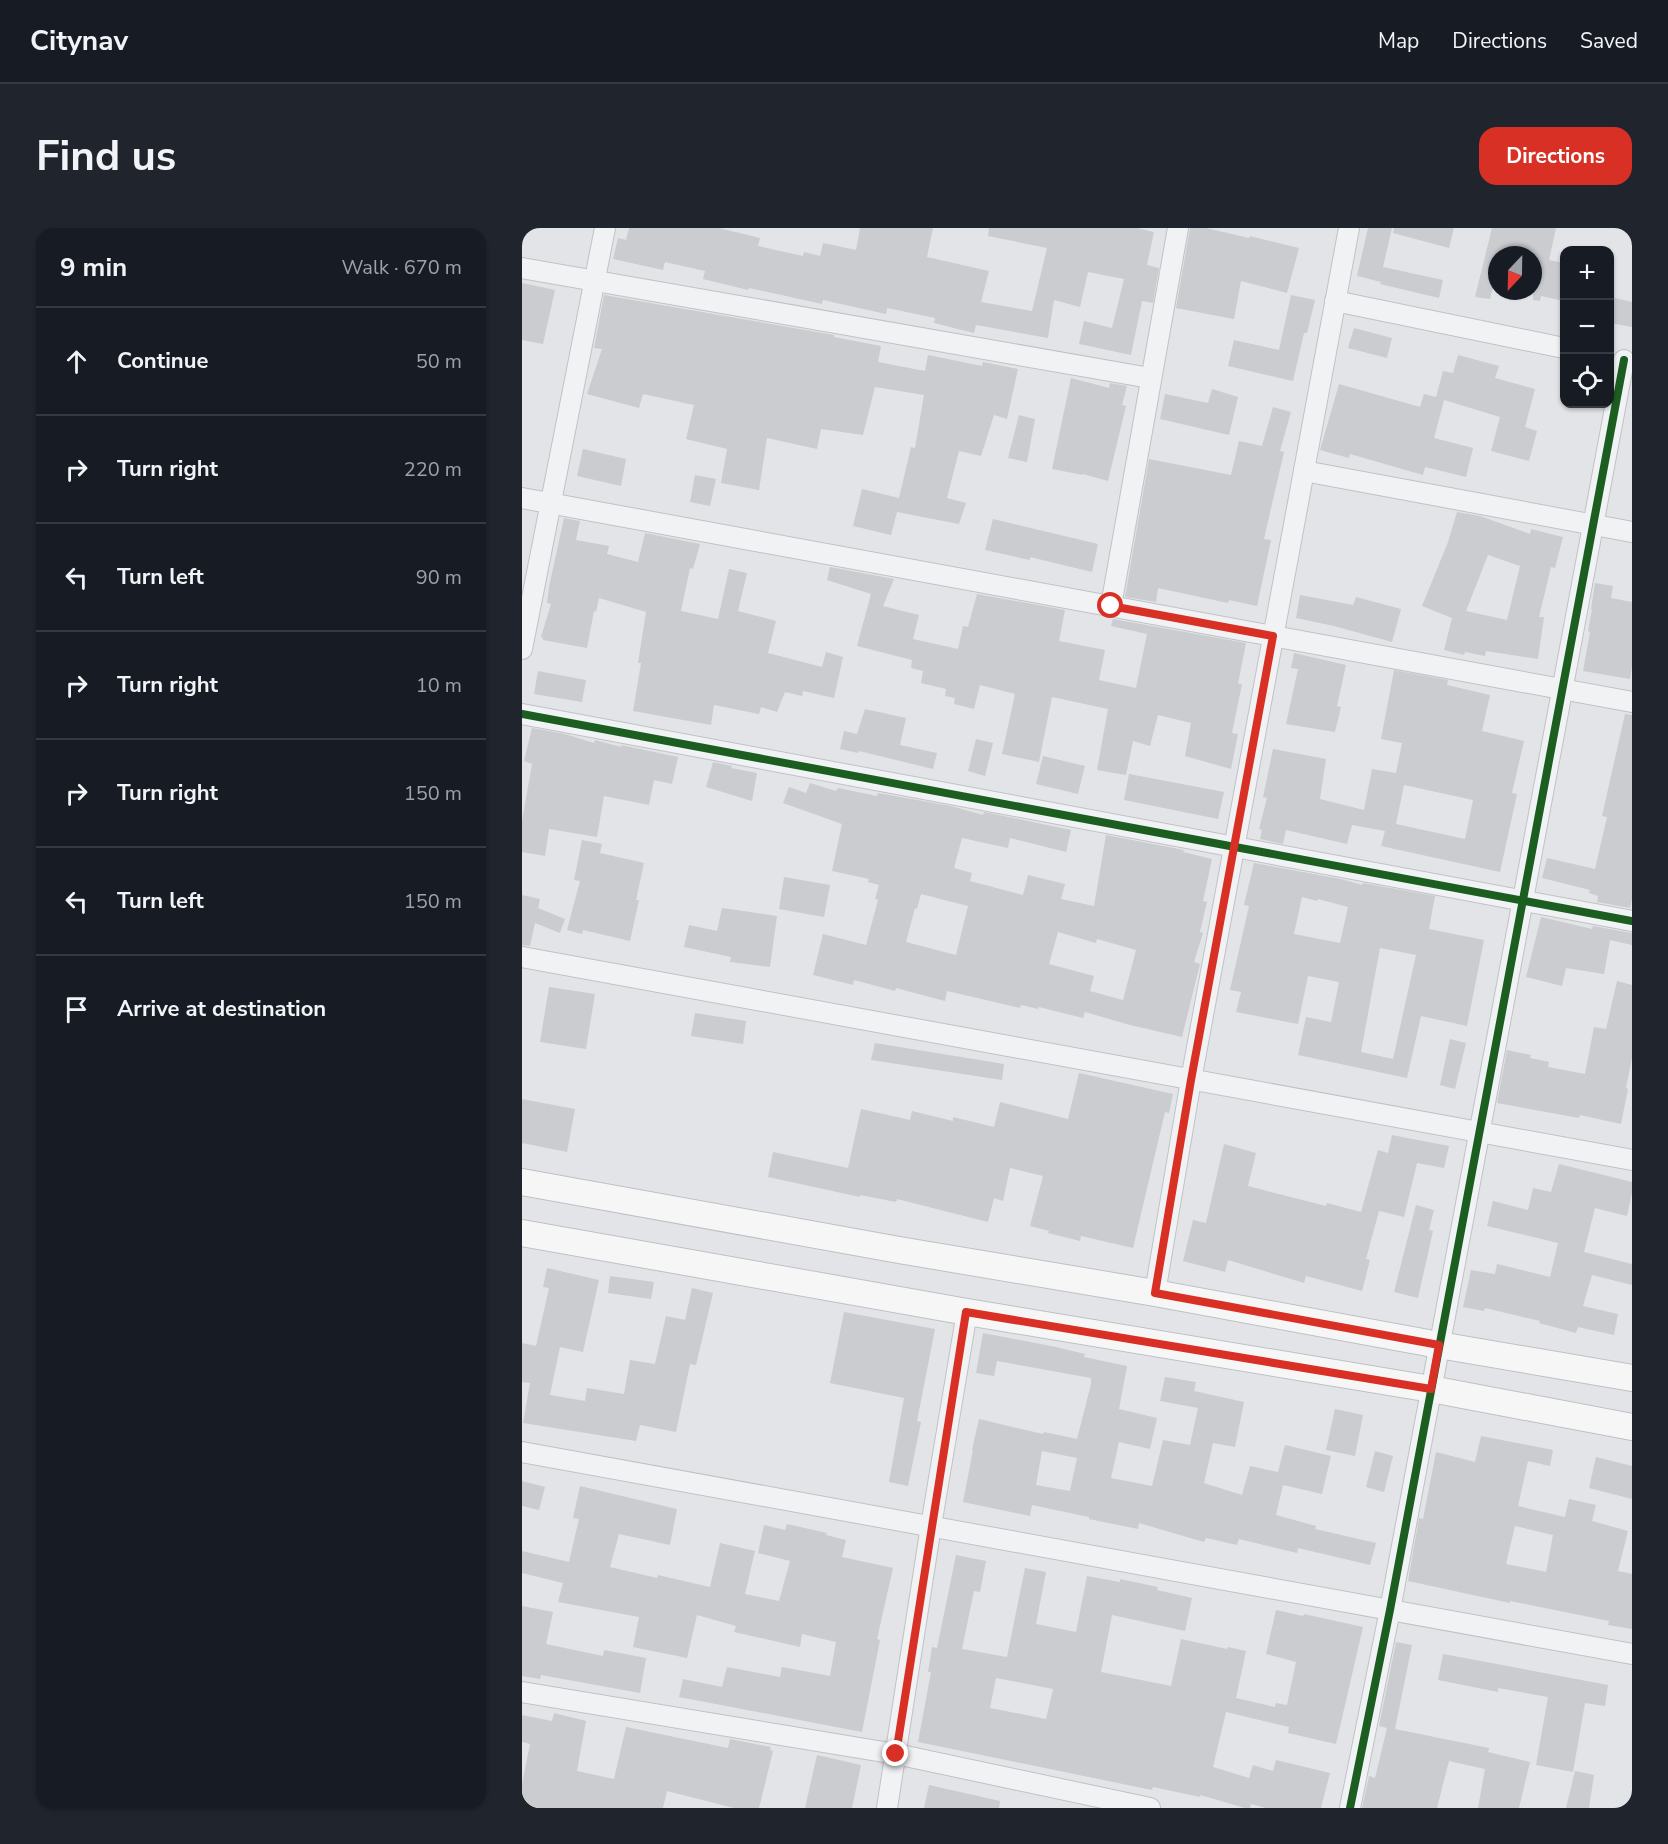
<!DOCTYPE html>
<html lang="en">
<head>
<meta charset="utf-8">
<style>
  :root { --surface:#171b24; --page:#20242c; --text:#f1f3f6; --muted:#9ea1a6; --line:#363941; --accent:#d93025 }
  body { margin:0; font-family:"Nunito Sans",sans-serif; background:var(--page); color:var(--text) }
  .controls { position:absolute; right:18px; top:18px; display:grid; overflow:hidden; border-radius:12px; box-shadow:0 2px 4px #0004 }
  .controls button { width:54px; height:54px; display:grid; place-items:center; padding:0; border:0; border-bottom:2px solid var(--line); background:var(--surface); color:var(--text); font:30px sans-serif }
  .compass { position:absolute; left:966px; top:18px; width:54px; height:54px; border-radius:50%; background:var(--surface); box-shadow:0 2px 4px #0004; rotate:202deg }
  .stop { position:absolute; width:18px; height:18px; margin:-14px; border:4px solid #d93025; border-radius:50%; background:#fff }
  .stop.end { background:#d93025; border-color:#fff; box-shadow:0 2px 6px #0008 }
  .list { margin:0; padding:0; list-style:none }
  h2 { display:flex; justify-content:space-between; align-items:center; height:78px; margin:0; padding:0 24px; font-size:26px }
  h2 small { font-size:20px; font-weight:400; color:var(--muted) }
  .list li { display:grid; grid-template-columns:39px 1fr auto; gap:18px; align-items:center; box-sizing:border-box; height:108px; padding:0 24px; border-top:2px solid var(--line) }
  .list b { display:block; font-size:22px; white-space:nowrap }
  .list em { font-size:20px; font-style:normal; color:var(--muted) }
  .icon { flex:none; width:33px; height:33px; fill:none; stroke:currentColor; stroke-width:2; stroke-linecap:round; stroke-linejoin:round }
  .map { position:relative; flex:none; width:1110px; height:1580px; overflow:hidden; border-radius:18px }
  header { display:flex; align-items:center; gap:36px; box-sizing:border-box; height:84px; padding:0 30px; background:var(--surface); border-bottom:2px solid var(--line) }
  header strong { font-size:28px }
  nav { display:flex; gap:33px; margin-inline-start:auto; font-size:21px }
  .intro { display:flex; align-items:center; justify-content:space-between; box-sizing:border-box; height:144px; padding:0 36px }
  h1 { margin:0; font-size:42px }
  .button { padding:15px 27px; border-radius:18px; background:var(--accent); color:#fff; font-size:21px; font-weight:700 }
  main { display:flex; gap:36px; padding:0 36px }
  aside { flex:1; background:var(--surface); border-radius:18px; box-shadow:0 2px 4px #0004 }
  .map>svg:first-child { display:block }
  .building { fill:#cacccf; fill-rule:evenodd }
  .lines { fill:none; stroke-linecap:round; stroke-linejoin:round }
  .minor-casing { stroke:#c0c2c5; stroke-width:22 }
  .major-casing { stroke:#bec1c5; stroke-width:28 }
  .minor { stroke:#f1f2f4; stroke-width:20 }
  .major { stroke:#f6f6f6; stroke-width:26 }
  .cycleway-casing { stroke:#f0f3f7; stroke-width:11 }
  .cycleway { stroke:#1b5e20; stroke-width:8 }
  .route { stroke:#d93025; stroke-width:8 }
</style>
</head>
<body>
<header>
<strong>Citynav</strong>
<nav><a>Map</a><a>Directions</a><a>Saved</a></nav>
</header>
<div class="intro"><h1>Find us</h1><a class="button">Directions</a></div>
<main>
<aside>
<h2>9 min<small>Walk · 670 m</small></h2>
<ul class="list">
<li><svg class="icon" aria-label="ahead" viewBox="0 0 24 24"><path d="M12 20V5M6 11l6-6 6 6"/></svg><div><b>Continue</b></div><em>50 m</em></li>
<li><svg class="icon" aria-label="right" viewBox="0 0 24 24"><path d="M7 20v-9h11M14 6l5 5-5 5"/></svg><div><b>Turn right</b></div><em>220 m</em></li>
<li><svg class="icon" aria-label="left" viewBox="0 0 24 24"><path d="M17 20v-9H6M10 6l-5 5 5 5"/></svg><div><b>Turn left</b></div><em>90 m</em></li>
<li><svg class="icon" aria-label="right" viewBox="0 0 24 24"><path d="M7 20v-9h11M14 6l5 5-5 5"/></svg><div><b>Turn right</b></div><em>10 m</em></li>
<li><svg class="icon" aria-label="right" viewBox="0 0 24 24"><path d="M7 20v-9h11M14 6l5 5-5 5"/></svg><div><b>Turn right</b></div><em>150 m</em></li>
<li><svg class="icon" aria-label="left" viewBox="0 0 24 24"><path d="M17 20v-9H6M10 6l-5 5 5 5"/></svg><div><b>Turn left</b></div><em>150 m</em></li>
<li><svg class="icon" aria-label="arrive" viewBox="0 0 24 24"><path d="M6 21V4h12l-3 4 3 4H6"/></svg><div><b>Arrive at destination</b></div></li>
</ul>
</aside>
<div class="map">
<svg width="1110" height="1580" viewBox="0 0 1110 1580">
  <rect width="100%" height="100%" fill="#e2e4e7"/>
  <g class="building">
    <polygon points="107,0 197,0 238,10 236,18 281,28 282,24 298,28 301,15 334,22 338,0 411,0 405,29 467,43 459,74 510,83 525,20 466,8 467,0 615,0 632,4 625,37 637,40 631,75 620,73 609,127 557,116 562,93 590,100 602,51 566,44 558,79 532,72 526,110 454,97 452,105 412,95 413,90 365,80 364,86 301,72 300,76 227,60 226,62 181,51 183,43 143,34 141,42 91,31 96,10 104,12"/>
    <polygon points="668,0 684,0 727,10 728,8 777,20 765,65 719,53 712,91 654,80"/>
    <polygon points="846,0 870,0 861,39 921,52 917,70 858,56 859,54 835,48"/>
    <polygon points="872,0 932,0 927,20 871,5"/>
    <polygon points="970,0 1034,0 1027,32 1042,35 1042,73 1019,68 1018,73 1011,72 1011,27 975,27 975,44 968,71 953,69"/>
    <polygon points="0,55 33,62 21,116 0,112"/>
    <polygon points="82,67 312,107 312,109 359,118 356,134 403,143 406,127 460,138 461,134 496,141 485,191 472,187 459,228 437,223 425,270 444,275 437,296 375,284 369,307 331,298 340,261 377,270 389,219 393,220 402,167 353,159 341,207 299,201 295,221 245,210 237,262 199,255 205,221 164,211 172,177 121,166 117,180 65,166 80,121 72,120"/>
    <polygon points="769,67 793,72 785,105 782,105 771,153 706,138 712,112 757,122"/>
    <polygon points="1088,69 1110,74 1110,99 1088,95"/>
    <polygon points="832,100 870,110 865,130 826,120"/>
    <polygon points="936,127 977,138 973,150 1013,161 1003,199 1015,203 1007,233 969,223 978,189 922,172 912,210 951,220 944,249 903,239 901,247 828,226 827,230 798,222 817,156 898,179 902,166 914,169 921,143 931,145"/>
    <polygon points="549,150 587,160 588,155 605,158 600,177 604,178 586,253 561,246 561,247 530,241"/>
    <polygon points="690,161 716,169 707,207 638,191 643,166 686,175"/>
    <polygon points="751,179 769,184 758,223 762,224 742,311 749,312 735,378 707,372 706,375 636,360 634,374 603,369 627,231 709,247 717,213 740,218"/>
    <polygon points="497,187 513,191 505,234 486,230"/>
    <polygon points="61,221 104,231 99,258 55,248"/>
    <polygon points="173,247 194,251 188,278 168,274"/>
    <path d="M935,284L958,288L1008,306L1009,301L1041,309L1033,340L1029,339L1017,389H1022L1016,431L964,423L963,428L943,424L942,427L922,422L930,390L900,378L926,314ZM966,327L998,338L985,392L944,383Z"/>
    <polygon points="42,290 58,293 54,312 87,318 85,326 116,334 123,305 178,316 171,341 168,340 159,383 196,391 207,341 225,345 216,383 254,393 246,425 300,439 304,424 321,429 312,470 281,463 280,468 263,464 255,484 239,479 237,486 192,477 189,497 111,483 119,435 116,435 124,384 77,370 74,384 72,383 65,420 21,412 21,410 19,409 29,376 25,375 27,359"/>
    <polygon points="471,291 576,316 570,344 508,329 508,332 463,322"/>
    <polygon points="308,339 372,351 361,378 397,387 391,411 436,421 441,398 446,399 455,366 543,382 537,413 583,422 577,452 614,460 625,406 589,398 591,391 724,415 716,456 720,456 710,505 716,506 709,541 663,528 669,495 636,487 628,518 611,513 604,547 575,542 586,481 530,469 517,534 480,526 493,466 458,457 452,481 432,476 433,470 423,468 424,461 399,455 401,443 389,440 390,432 335,418 349,366 305,352"/>
    <polygon points="1073,355 1091,358 1089,370 1110,374 1110,439 1108,451 1061,443 1068,404 1066,403 1070,381 1069,381"/>
    <polygon points="778,367 831,377 834,369 879,381 870,414 812,398 774,390"/>
    <polygon points="772,425 824,437 815,478 819,479 813,504 764,496 776,441 769,440"/>
    <path d="M872,442L926,452L925,457L968,467L960,503L1002,513L990,565L995,566L978,644L859,618L863,603L830,597L825,616L764,602L761,616L738,611L740,602L737,601L745,570L741,569L751,521L804,531L798,571L842,582L850,541L874,545L880,515L859,511ZM882,557L951,572L943,611L874,596Z"/>
    <polygon points="16,443 64,452 60,474 12,466"/>
    <polygon points="343,481 384,490 378,517 415,525 411,541 337,523 336,525 318,521 322,503 335,506"/>
    <polygon points="1103,486 1110,487 1110,671 1108,680 1075,674 1076,668 1067,665 1068,662 1020,650 1025,630 1073,641 1085,589 1080,588"/>
    <polygon points="10,500 43,506 72,515 73,512 99,519 99,517 156,529 150,556 132,552 127,577 82,568 75,609 27,601 23,628 0,624 0,593 10,536 2,533"/>
    <polygon points="454,511 471,515 463,548 446,543"/>
    <polygon points="521,528 563,538 556,566 514,556"/>
    <polygon points="191,534 210,538 209,540 235,545 230,573 184,559"/>
    <polygon points="607,546 702,564 696,591 602,572"/>
    <path d="M288,555L314,563L316,560L355,568L356,565L429,578L461,587L462,584L549,602L544,624L488,610L486,620L440,610L432,640L450,645L448,653L501,667L506,647L543,656L539,671L572,678L584,607L662,622L661,624L690,631L681,673L685,674L678,704L681,705L672,734L678,736L660,809L608,797L563,784L561,790L517,779L516,781L499,777L498,780L425,763L423,773L374,760L373,763L332,752L331,757L291,747L301,706L344,717L356,672L353,671L357,657L346,654L347,651L310,643L320,596L261,575L267,559L284,565ZM399,666L446,678L434,727L384,714L393,680L395,681ZM536,704L574,715L575,711L614,722L601,772L568,763L572,748L527,736Z"/>
    <polygon points="60,612 80,616 78,625 122,635 114,672 117,672 108,713 61,702 60,706 45,702 58,653 52,652"/>
    <path d="M732,635L819,651L840,657L841,655L913,668L907,701L962,712L945,798L899,788L885,850L776,827L784,789L809,794L817,754L786,748L776,796L714,784L719,764L708,762L727,678L722,677ZM780,669L795,673L796,671L826,679L818,715L772,706ZM858,720L894,727L871,831L839,824Z"/>
    <polygon points="262,649 308,657 302,689 257,681"/>
    <polygon points="0,667 18,671 16,680 43,691 38,705 13,695 8,718 0,717"/>
    <polygon points="200,680 255,688 248,739 208,734 209,729 162,719 167,697 195,703"/>
    <polygon points="1019,689 1070,701 1071,698 1110,705 1110,717 1088,712 1082,746 1044,740 1040,758 1004,749"/>
    <polygon points="1095,753 1110,757 1110,830 1104,860 1106,861 1099,896 1058,887 1057,890 975,875 985,822 1009,827 1008,830 1027,834 1026,839 1063,846 1072,799 1084,801"/>
    <polygon points="27,759 73,766 64,821 18,814"/>
    <polygon points="173,785 224,793 221,816 169,808"/>
    <polygon points="928,811 944,815 933,861 918,857"/>
    <polygon points="353,815 482,836 480,852 349,832"/>
    <polygon points="557,845 651,866 647,885 643,884 611,1020 559,1008 558,1013 526,1005 527,1003 508,998 521,948 488,940 481,973 472,970 466,994 375,971 374,974 338,967 338,969 246,949 251,924 326,940 339,881 388,892 390,883 431,893 431,889 472,899 478,874 546,891"/>
    <polygon points="0,871 53,881 45,924 0,915"/>
    <polygon points="870,907 927,918 922,940 895,935 882,989 857,983 844,1031 848,1032 840,1063 784,1048 782,1055 706,1032 703,1044 661,1033 671,992 684,995 702,916 734,925 726,958 804,978 805,975 839,984 856,922 866,925"/>
    <polygon points="1037,936 1110,954 1110,964 1105,988 1073,980 1062,1024 1110,1036 1110,1057 1070,1047 1061,1078 1096,1086 1092,1107 1056,1099 1054,1105 1017,1095 1018,1093 963,1080 962,1083 941,1079 949,1042 973,1046 975,1036 1028,1049 1036,1015 965,998 971,973 1006,982 1011,960 1029,964"/>
    <polygon points="894,977 912,982 907,1002 911,1003 896,1070 872,1064"/>
    <polygon points="25,1040 77,1052 61,1124 38,1119 28,1167 63,1173 65,1160 102,1166 108,1132 133,1136 144,1088 163,1092 170,1060 191,1065 174,1137 168,1136 154,1204 118,1197 114,1213 1,1195 8,1155 0,1154 0,1115 14,1118 27,1060 21,1059"/>
    <polygon points="88,1048 132,1054 129,1071 86,1065"/>
    <polygon points="322,1084 413,1101 395,1193 399,1194 386,1258 367,1254 382,1170 308,1155"/>
    <path d="M461,1105L534,1119L563,1126L562,1129L605,1138L597,1181L635,1190L628,1221L597,1214L589,1250L630,1258L641,1212L668,1217L676,1180L638,1173L643,1149L674,1154L672,1163L722,1174L713,1219L691,1215L682,1255L720,1267L728,1238L756,1244L763,1217L809,1228L800,1266L761,1257L754,1287L794,1298L793,1301L854,1315L848,1337L776,1320L775,1325L717,1311L715,1317L684,1310L682,1314L617,1295L616,1301L567,1291V1289L510,1277L508,1288L441,1274L451,1222H450L457,1191L521,1206L522,1204L555,1211L569,1156V1150L475,1133L472,1148L454,1145ZM520,1223L555,1230L548,1263L514,1257Z"/>
    <polygon points="813,1181 841,1187 833,1228 804,1222"/>
    <path d="M959,1208L1031,1222L1028,1238L1006,1233L996,1278L1043,1289L1047,1271L1074,1277L1070,1293L1106,1303L1096,1343L1110,1346V1401L1086,1397L1087,1393L988,1373V1375L886,1353L897,1290L901,1291L914,1224L953,1234ZM993,1298L1031,1307L1024,1344L984,1336Z"/>
    <polygon points="853,1223 871,1228 862,1264 844,1259"/>
    <polygon points="1074,1229 1110,1238 1110,1271 1067,1260"/>
    <polygon points="0,1253 23,1259 17,1282 0,1278"/>
    <polygon points="58,1258 155,1281 148,1317 97,1306 88,1339 135,1350 136,1347 188,1359 198,1315 233,1323 223,1366 257,1373 268,1333 236,1325 242,1297 263,1302 265,1296 305,1305 304,1307 324,1312 320,1329 371,1340 355,1411 358,1412 340,1504 157,1469 161,1451 200,1459 205,1439 258,1449 260,1439 308,1448 314,1414 280,1406 278,1419 212,1404 214,1398 175,1387 165,1430 111,1419 117,1389 36,1374 41,1355 0,1345 0,1323 47,1334 57,1291 51,1290"/>
    <path d="M434,1327L464,1333L458,1364L452,1363L440,1421L485,1429L503,1340L524,1344L514,1396L554,1404L565,1348L598,1354V1351L636,1359L635,1362L670,1370L663,1403L590,1387L579,1444L649,1458L659,1411L705,1421L706,1419L724,1423L714,1470L753,1479L754,1475L765,1477L774,1434L744,1426L754,1382L781,1388L782,1386L841,1399L814,1516L766,1505L767,1499L704,1484L691,1539L727,1550L731,1537L751,1543L754,1532L808,1545L799,1580H744L729,1576L728,1580H723L678,1567V1569L631,1559L630,1562L396,1514L409,1444H406L410,1419L415,1420ZM474,1450L531,1461L524,1491L468,1480Z"/>
    <polygon points="0,1378 31,1384 24,1416 81,1428 82,1422 124,1430 118,1465 19,1447 18,1451 0,1448"/>
    <polygon points="874,1414 890,1417 873,1501 967,1520 966,1524 1008,1534 997,1580 956,1580 963,1541 927,1533 915,1580 840,1580 847,1548 853,1550 865,1500 857,1498"/>
    <polygon points="921,1426 1086,1457 1083,1478 1063,1475 1051,1544 1014,1537 1026,1469 976,1460 976,1464 916,1452"/>
    <polygon points="32,1485 64,1493 55,1543 92,1551 104,1499 206,1520 208,1511 249,1519 248,1522 251,1523 237,1580 212,1580 145,1563 141,1580 0,1580 0,1556 8,1516 0,1514 0,1487 30,1493"/>
    <polygon points="295,1527 339,1537 330,1580 283,1580"/>
    <polygon points="1053,1543 1072,1547 1067,1580 1044,1580"/>
    <polygon points="407,1557 478,1573 477,1580 402,1580"/>
  </g>
  <g class="lines">
    <defs>
      <g id="minor">
        <polyline points="0,40 628,150"/>
        <polyline points="813,73 1042,120"/>
        <polyline points="782,243 1110,304"/>
        <polyline points="0,270 1110,474"/>
        <polyline points="589,378 656,0"/>
        <polyline points="0,421 83,0"/>
        <polyline points="0,486 1110,693"/>
        <polyline points="0,729 1110,932"/>
        <polyline points="633,1065 669,852 827,0"/>
        <polyline points="0,1224 1110,1426"/>
        <polyline points="0,1464 374,1526 628,1580"/>
        <polyline points="365,1580 409,1298 445,1084"/>
        <polyline points="828,1580 868,1382 1102,132"/>
      </g>
      <g id="major">
        <polyline points="0,954 377,1022 633,1065 917,1117 1110,1150"/>
        <polyline points="0,1005 445,1084 909,1161 1110,1199"/>
      </g>
    </defs>
    <use href="#minor" class="minor-casing"/>
    <use href="#major" class="major-casing"/>
    <use href="#minor" class="minor"/>
    <use href="#major" class="major"/>
    <defs>
      <g id="cycleway">
        <polyline points="0,486 1110,693"/>
        <polyline points="828,1580 868,1382 1102,132"/>
      </g>
    </defs>
    <use href="#cycleway" class="cycleway-casing"/>
    <use href="#cycleway" class="cycleway"/>
  </g>
  <g class="lines">
    <polyline class="route" points="374,1526 444,1084 909,1161 917,1117 633,1065 669,852 751,408 589,378"/>
  </g>
</svg>
<div class="controls">
<button>+</button>
<button>−</button>
<button><svg class="icon" aria-label="locate" viewBox="0 0 24 24"><circle cx="12" cy="12" r="6"/><path d="M12 2v4M12 18v4M2 12h4M18 12h4"/></svg></button>
</div>
<svg class="compass" viewBox="-18 -18 36 36"><path d="M0-13l5 13h-10z" fill="#e53935"/><path d="M0 13l5-13h-10z" fill="#9ea1a6"/></svg>
<div class="stop" style="left:589px;top:378px"></div>
<div class="stop end" style="left:374px;top:1526px"></div>
</div>
</main>
</body>
</html>
